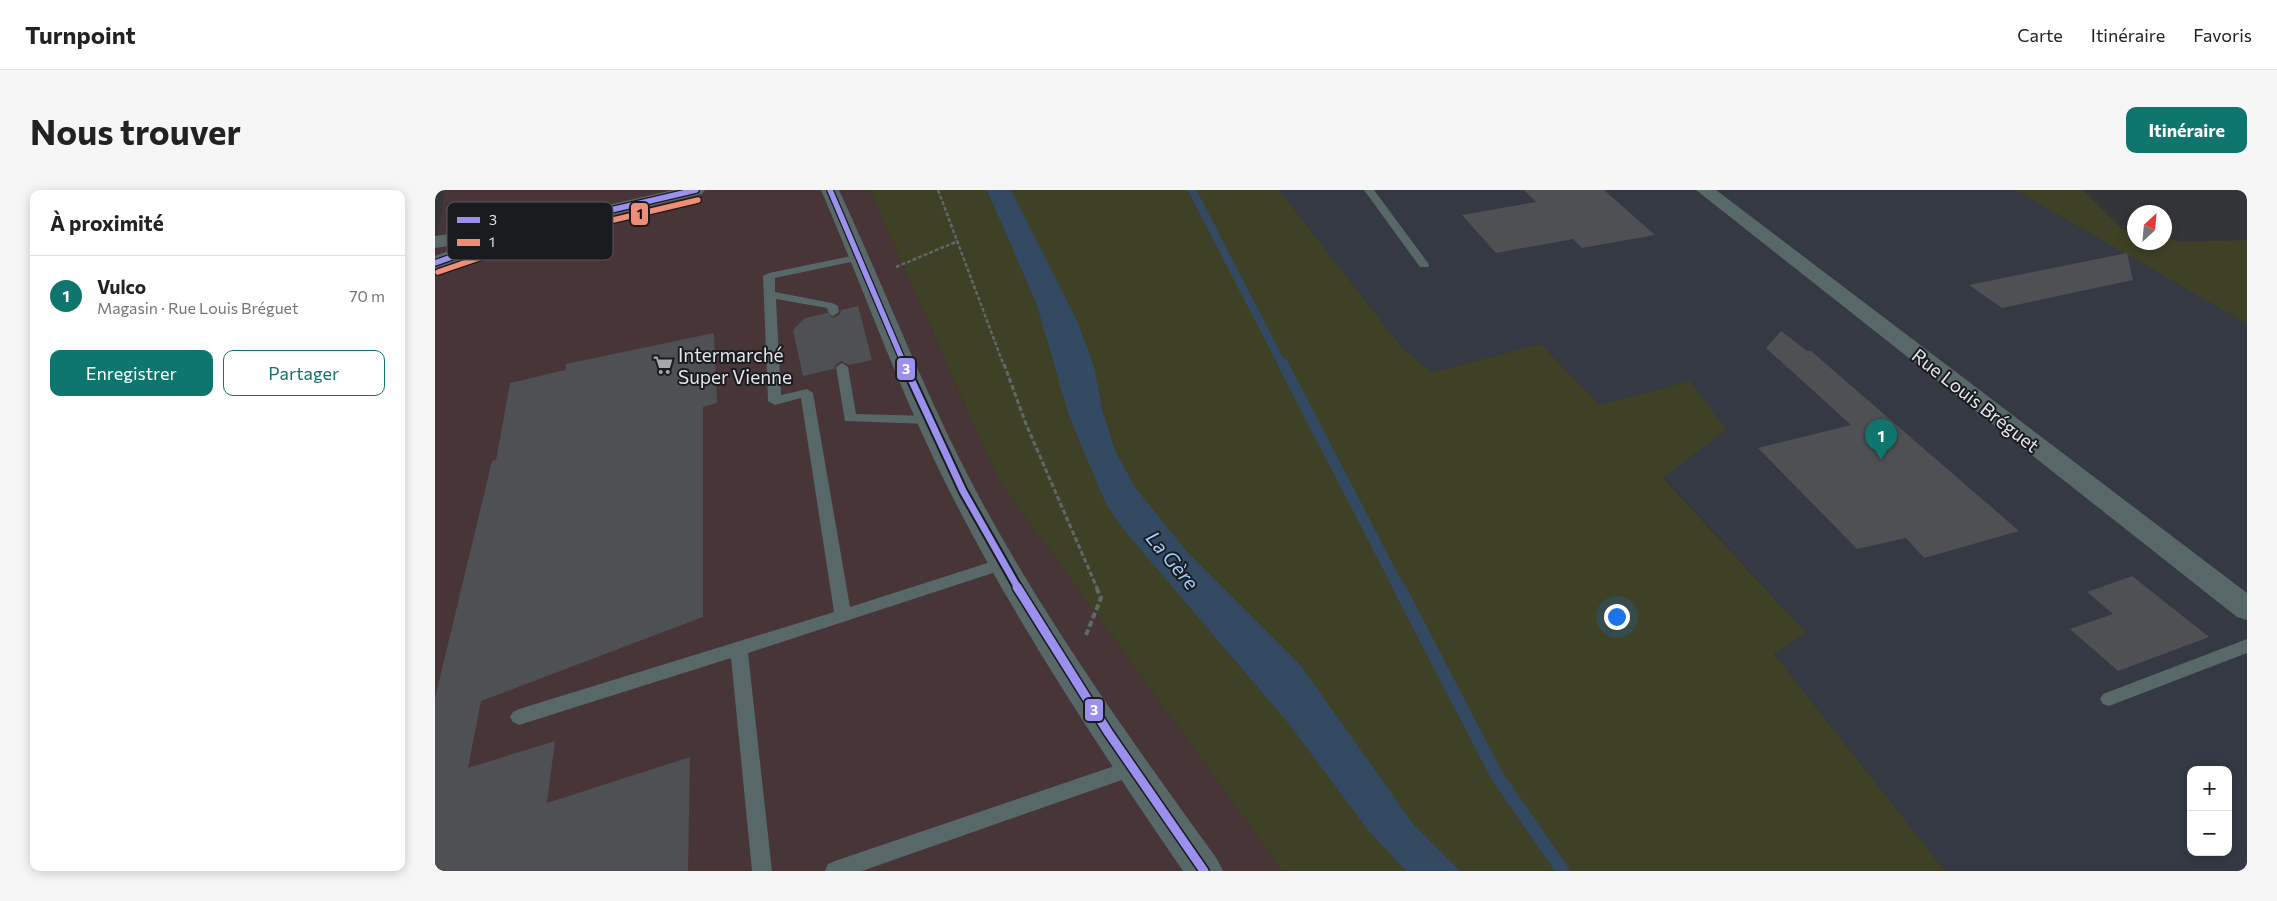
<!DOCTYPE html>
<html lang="fr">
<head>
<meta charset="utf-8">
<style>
  :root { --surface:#fff; --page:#f6f6f6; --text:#222; --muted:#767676; --line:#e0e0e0; --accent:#0f766e }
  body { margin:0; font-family:Commissioner,sans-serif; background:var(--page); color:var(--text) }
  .controls { position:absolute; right:15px; bottom:15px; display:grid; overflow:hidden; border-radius:10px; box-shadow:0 2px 12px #0003 }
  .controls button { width:45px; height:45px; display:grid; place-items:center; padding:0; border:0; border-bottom:1px solid var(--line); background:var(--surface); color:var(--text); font:25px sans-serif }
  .compass { position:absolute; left:1692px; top:15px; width:45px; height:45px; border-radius:50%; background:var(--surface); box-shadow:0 2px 12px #0003; rotate:26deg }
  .you { position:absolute; left:1181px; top:426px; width:18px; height:18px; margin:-12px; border:4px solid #fff; border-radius:50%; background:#1a73e8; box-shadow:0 0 0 8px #1a73e833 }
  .badge { display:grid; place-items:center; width:32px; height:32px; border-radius:50%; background:var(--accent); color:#fff; font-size:16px; font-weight:700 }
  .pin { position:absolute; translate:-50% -41px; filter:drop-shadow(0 1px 2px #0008) }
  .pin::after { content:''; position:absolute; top:26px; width:18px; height:15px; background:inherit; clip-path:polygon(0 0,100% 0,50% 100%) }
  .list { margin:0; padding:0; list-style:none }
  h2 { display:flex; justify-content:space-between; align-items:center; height:65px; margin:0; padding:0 20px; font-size:21px }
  h2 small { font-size:16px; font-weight:400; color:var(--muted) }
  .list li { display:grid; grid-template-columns:32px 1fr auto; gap:15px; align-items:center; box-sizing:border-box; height:80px; padding:0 20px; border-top:1px solid var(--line) }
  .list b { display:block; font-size:19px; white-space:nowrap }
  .list p { margin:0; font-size:16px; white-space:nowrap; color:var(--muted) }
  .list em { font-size:16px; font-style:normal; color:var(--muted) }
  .actions { display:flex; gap:10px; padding:15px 20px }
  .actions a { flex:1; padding:11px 0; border:1px solid var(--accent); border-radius:10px; text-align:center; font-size:18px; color:var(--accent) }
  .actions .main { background:var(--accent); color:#fff }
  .map { position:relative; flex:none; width:1812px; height:681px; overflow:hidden; border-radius:10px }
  header { display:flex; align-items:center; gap:30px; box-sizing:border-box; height:70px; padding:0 25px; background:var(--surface); border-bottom:1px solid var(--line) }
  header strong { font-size:24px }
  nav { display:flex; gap:28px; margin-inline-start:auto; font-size:18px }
  .intro { display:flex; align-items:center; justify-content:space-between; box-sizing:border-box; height:120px; padding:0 30px }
  h1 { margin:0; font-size:35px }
  .button { padding:12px 22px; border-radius:10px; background:var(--accent); color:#fff; font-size:18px; font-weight:700 }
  main { display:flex; gap:30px; padding:0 30px }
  aside { flex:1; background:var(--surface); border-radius:10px; box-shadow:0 2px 12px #0003 }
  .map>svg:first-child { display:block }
  .commercial { fill:#473537 }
  .built { fill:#343944; fill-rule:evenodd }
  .green { fill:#3e4126 }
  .water { fill:#344962 }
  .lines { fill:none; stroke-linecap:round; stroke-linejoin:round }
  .stream-far2 { stroke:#344962; stroke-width:8 }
  .stream-far1 { stroke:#344962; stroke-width:11 }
  .stream { stroke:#344962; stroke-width:13 }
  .building { fill:#4f5053 }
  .path-far2 { stroke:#5f6869; stroke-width:2.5; stroke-dasharray:4 2; stroke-linecap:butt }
  .path-far1 { stroke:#5f6869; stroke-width:3; stroke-dasharray:5 2.5; stroke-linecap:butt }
  .path { stroke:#5f6869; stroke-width:4; stroke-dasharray:6 3; stroke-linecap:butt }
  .service { fill:#586768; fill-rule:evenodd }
  .minor { fill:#586768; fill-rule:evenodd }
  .bus-1-far2-casing { stroke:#1a1b1e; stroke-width:8 }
  .bus-1-far1-casing { stroke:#1a1b1e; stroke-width:11 }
  .bus-1-casing { stroke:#1a1b1e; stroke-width:12 }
  .bus-2-casing { stroke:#1a1b1e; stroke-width:8 }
  .bus-1-far2 { stroke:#9c90ef; stroke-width:5.5 }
  .bus-1-far1 { stroke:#9c90ef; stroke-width:7 }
  .bus-1 { stroke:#9c90ef; stroke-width:9 }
  .bus-2 { stroke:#ef8d77; stroke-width:5.5 }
  .labels { text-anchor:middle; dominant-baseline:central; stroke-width:4; stroke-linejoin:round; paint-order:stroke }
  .poi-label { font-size:19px; fill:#e4e6eb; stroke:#1a1b1e; text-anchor:start }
  .street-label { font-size:19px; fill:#e4e6eb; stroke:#1a1b1e }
  .water-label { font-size:20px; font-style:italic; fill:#a1ccfe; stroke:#1a1b1e }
  .key { fill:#1a1b1e; stroke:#57585c; stroke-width:1 }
  .key-label { font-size:14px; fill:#e4e6eb }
  .line-badge { stroke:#1a1b1e; stroke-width:2 }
  .badge-label { font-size:14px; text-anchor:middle; font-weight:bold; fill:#fff }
  .pale-badge-label { font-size:14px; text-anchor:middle; font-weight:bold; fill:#111 }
</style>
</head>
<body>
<header>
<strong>Turnpoint</strong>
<nav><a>Carte</a><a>Itinéraire</a><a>Favoris</a></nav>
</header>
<div class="intro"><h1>Nous trouver</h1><a class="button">Itinéraire</a></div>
<main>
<aside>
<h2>À proximité<small></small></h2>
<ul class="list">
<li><span class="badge">1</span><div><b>Vulco</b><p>Magasin · Rue Louis Bréguet</p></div><em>70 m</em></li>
</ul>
<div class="actions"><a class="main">Enregistrer</a><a>Partager</a></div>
</aside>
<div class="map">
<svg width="1812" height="681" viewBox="0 0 1812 681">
  <rect width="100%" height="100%" fill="#333538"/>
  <polygon class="commercial" points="10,0 435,0 562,287 848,681 0,681 0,64"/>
  <path class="built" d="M844,0H1580L1812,134V681H1510L1339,464L1371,443L1164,215L1106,154L997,182L968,159ZM1756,580H1793V662H1756Z"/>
  <g class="green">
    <polygon points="435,0 844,0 968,159 997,182 1106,154 1164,215 1255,191 1291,240 1228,288 1371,443 1339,464 1510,681 848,681 562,287"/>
    <polygon points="1580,0 1648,0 1687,39 1699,42 1700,52 1730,52 1730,48 1747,52 1812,50 1812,134"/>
  </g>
  <polygon class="water" points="552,0 576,0 643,133 659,176 667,219 680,260 699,296 752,362 866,476 979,635 1025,681 971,681 933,640 854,534 689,340 671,314 634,226 602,115"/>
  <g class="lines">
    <polyline class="stream-far2" points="757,0 848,176"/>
    <polyline class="stream-far1" points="848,174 964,398"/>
    <polyline class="stream" points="964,397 1062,586 1128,681"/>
  </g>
  <g class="building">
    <polygon points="1089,0 1169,0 1220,45 1147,58 1138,49 1061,63 1027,25 1101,12"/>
    <polygon points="1692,63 1698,90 1567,118 1534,95"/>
    <polygon points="423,116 437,170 414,175 406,171 400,175 399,179 368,186 358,140 370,128 392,123 399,128 405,124 406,120"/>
    <polygon points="1346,141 1372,161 1376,161 1584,341 1489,368 1471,348 1422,359 1323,258 1416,235 1331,158"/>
    <polygon points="279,143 282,213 268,217 268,427 46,511 33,578 120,551 112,613 255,567 253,681 0,681 0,508 57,271 61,270 75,193 130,180 131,174"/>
    <polygon points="1697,386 1774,447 1683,481 1635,439 1678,424 1652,402"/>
  </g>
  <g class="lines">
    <g class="path-far2">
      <polyline points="503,0 569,176"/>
      <polyline points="461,77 523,51"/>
    </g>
    <polyline class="path-far1" points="569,174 591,234 662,398"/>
    <polyline class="path" points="651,445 666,408 661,397"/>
    <g class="service">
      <polygon points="929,0 939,0 993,73 994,75 993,77 985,77"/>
      <polygon points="426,64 431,67 430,69 340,88 340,102 397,113 403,116 404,122 398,126 394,124 392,118 341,109 346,205 372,199 378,203 415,417 568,368 573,370 576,374 573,378 313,463 337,681 317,681 296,468 84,535 78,532 75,527 78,522 84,519 399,422 366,208 340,215 333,211 328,86 334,83"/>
      <polygon points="407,173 413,177 421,224 494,226 501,230 494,234 410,231 401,177"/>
      <polygon points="1812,449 1812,463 1674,516 1668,514 1665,509 1668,504"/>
      <polygon points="697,570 704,572 706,578 704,584 427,681 390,681 393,674 400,671"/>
    </g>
    <g class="minor">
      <polygon points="238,0 270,0 267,4 99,44 44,51 50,53 53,57 50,61 0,79 0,66 38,52 0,58 0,46 99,32"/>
      <path d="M386,0H404C450,99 489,202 540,299C609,429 696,550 782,669L788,681H748C664,558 581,433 514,300C465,203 429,100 386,0Z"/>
      <polygon points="1261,0 1281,0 1812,403 1812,430 1802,427"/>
    </g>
    <defs>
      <g id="bus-1-far2">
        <polyline points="395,0 470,176"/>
        <polyline points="0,73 99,38 261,0"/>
      </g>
      <polyline id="bus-1-far1" points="469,174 528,301 583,398"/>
      <polyline id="bus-1" points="582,397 673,542 769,681"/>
      <polyline id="bus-2" points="3,82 102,48 263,10"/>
    </defs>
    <use href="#bus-1-far2" class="bus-1-far2-casing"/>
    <use href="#bus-1-far1" class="bus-1-far1-casing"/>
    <use href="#bus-1" class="bus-1-casing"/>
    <use href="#bus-2" class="bus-2-casing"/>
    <use href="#bus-1-far2" class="bus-1-far2"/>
    <use href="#bus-1-far1" class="bus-1-far1"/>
    <use href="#bus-1" class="bus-1"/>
    <use href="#bus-2" class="bus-2"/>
  </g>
  <defs>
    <symbol id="supermarket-bare" viewBox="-9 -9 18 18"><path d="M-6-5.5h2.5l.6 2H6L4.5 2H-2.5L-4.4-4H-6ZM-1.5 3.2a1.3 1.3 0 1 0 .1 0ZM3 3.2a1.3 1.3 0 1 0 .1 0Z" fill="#a6a8ac" stroke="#1a1b1e" stroke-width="2.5" paint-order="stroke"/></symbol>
  </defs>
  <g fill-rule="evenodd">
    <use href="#supermarket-bare" x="214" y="161" width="28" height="28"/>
  </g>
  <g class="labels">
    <g class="poi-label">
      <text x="243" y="164">Intermarché<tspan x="243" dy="22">Super Vienne</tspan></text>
    </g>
    <g class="street-label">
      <text transform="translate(1541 210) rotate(38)">Rue Louis Bréguet</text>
    </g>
    <g class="water-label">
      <text transform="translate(738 370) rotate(50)">La Gère</text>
    </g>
  </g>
  <rect x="12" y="12" width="166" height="58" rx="8" class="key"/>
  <rect x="22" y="27" width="23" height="6" fill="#9c90ef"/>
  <rect x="22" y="49" width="23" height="7" fill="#ef8d77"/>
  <g class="key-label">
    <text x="54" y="35">3</text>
    <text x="54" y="57">1</text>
  </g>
  <g class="line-badge">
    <rect x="195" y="12" width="19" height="24" rx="5" fill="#ef8d77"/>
    <rect x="461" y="167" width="20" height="24" rx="5" fill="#9c90ef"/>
    <rect x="649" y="508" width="20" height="24" rx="5" fill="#9c90ef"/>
  </g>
  <g class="badge-label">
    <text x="471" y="184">3</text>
    <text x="659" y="525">3</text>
  </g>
  <g class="pale-badge-label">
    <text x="205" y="29">1</text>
  </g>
</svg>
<div class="controls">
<button>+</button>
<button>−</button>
</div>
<svg class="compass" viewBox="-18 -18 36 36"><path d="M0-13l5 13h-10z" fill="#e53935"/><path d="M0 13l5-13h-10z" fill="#767676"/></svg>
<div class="you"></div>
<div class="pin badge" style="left:1446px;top:270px">1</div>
</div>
</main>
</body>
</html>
